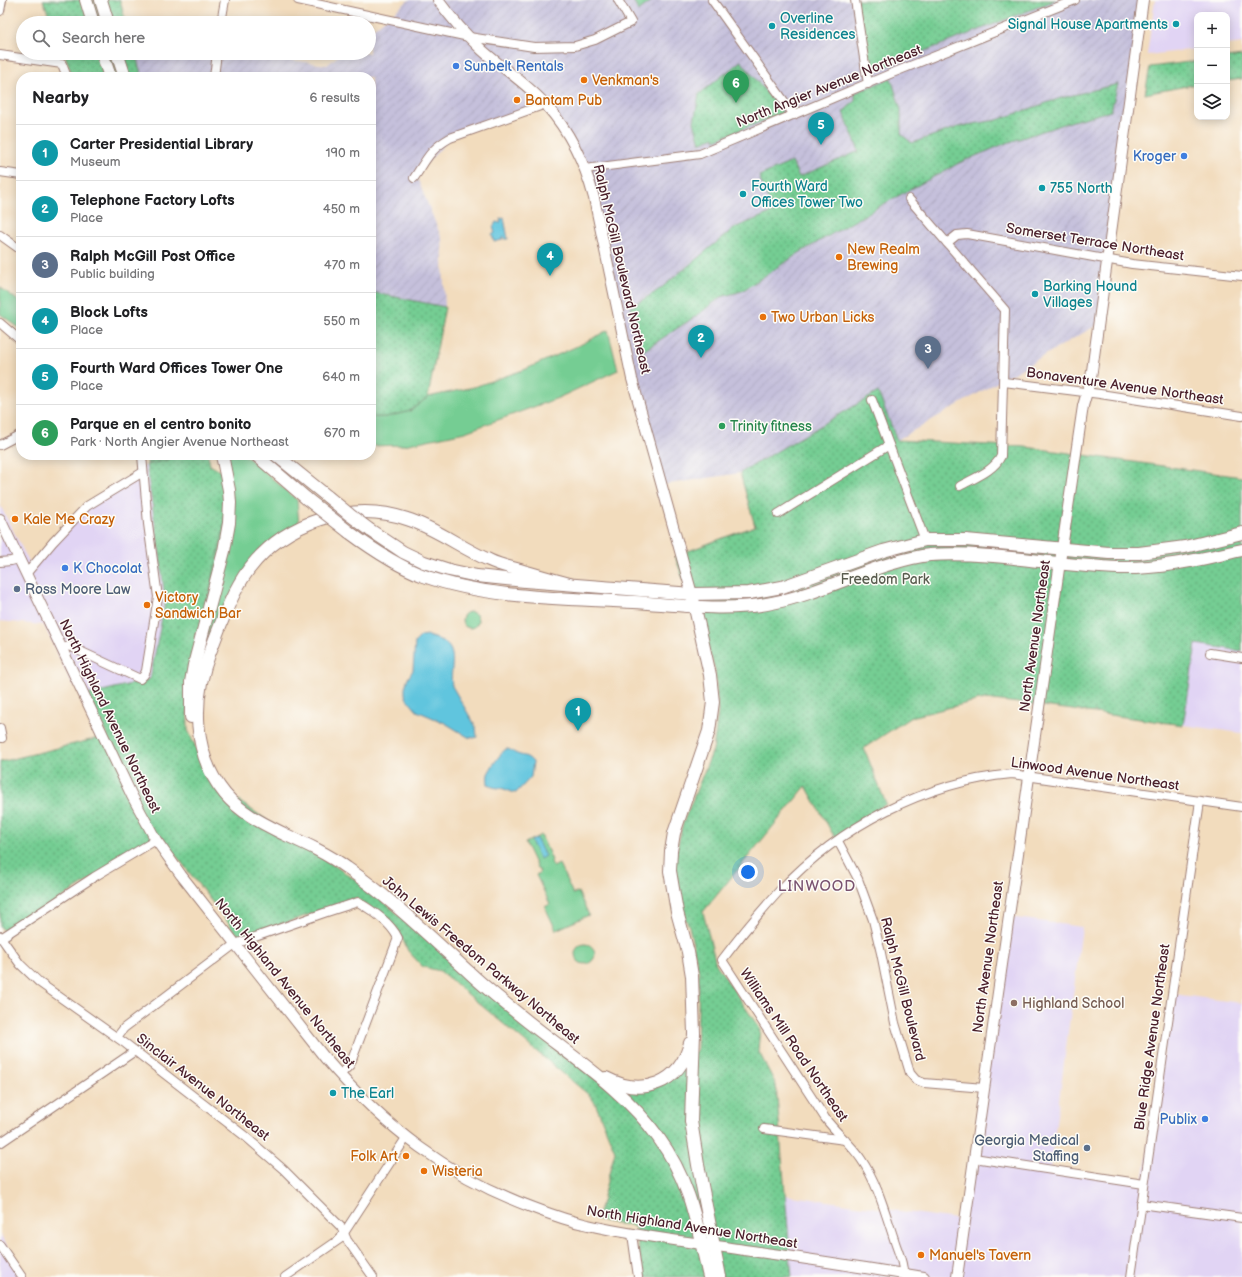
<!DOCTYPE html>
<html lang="en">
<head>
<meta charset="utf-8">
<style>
  :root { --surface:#fff; --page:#f2f2f2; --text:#202124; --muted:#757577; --line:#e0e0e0; --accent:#1f6fb2 }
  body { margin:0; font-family:"Balsamiq Sans",sans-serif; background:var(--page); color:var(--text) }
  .controls { position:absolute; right:12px; top:12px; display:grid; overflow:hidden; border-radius:8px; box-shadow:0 2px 10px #0003 }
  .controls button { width:36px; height:36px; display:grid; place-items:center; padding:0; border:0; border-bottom:1px solid var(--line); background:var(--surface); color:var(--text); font:20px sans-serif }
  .you { position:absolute; left:748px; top:872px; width:14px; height:14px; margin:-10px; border:3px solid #fff; border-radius:50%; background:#1a73e8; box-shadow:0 0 0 6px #1a73e833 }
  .badge { display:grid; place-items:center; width:26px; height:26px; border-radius:50%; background:var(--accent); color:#fff; font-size:13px; font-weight:700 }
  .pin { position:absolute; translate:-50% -33px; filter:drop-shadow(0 1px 2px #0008) }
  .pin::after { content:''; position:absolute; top:21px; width:14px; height:12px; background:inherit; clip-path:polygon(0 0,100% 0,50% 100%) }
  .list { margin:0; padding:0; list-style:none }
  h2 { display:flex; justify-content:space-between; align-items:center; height:52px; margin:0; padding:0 16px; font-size:17px }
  h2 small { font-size:13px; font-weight:400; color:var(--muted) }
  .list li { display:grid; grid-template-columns:26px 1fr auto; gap:12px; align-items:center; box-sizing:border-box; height:56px; padding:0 16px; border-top:1px solid var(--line) }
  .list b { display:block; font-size:15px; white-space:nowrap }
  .list p { margin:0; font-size:13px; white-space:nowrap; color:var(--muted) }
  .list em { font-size:13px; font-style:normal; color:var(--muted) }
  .icon { flex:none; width:22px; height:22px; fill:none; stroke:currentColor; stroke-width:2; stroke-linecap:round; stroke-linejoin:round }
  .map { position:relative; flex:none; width:1242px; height:1277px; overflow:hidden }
  .search { position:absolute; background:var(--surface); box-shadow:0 2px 10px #0003; left:16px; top:16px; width:360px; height:44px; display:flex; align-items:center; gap:10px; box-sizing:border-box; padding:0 14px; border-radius:22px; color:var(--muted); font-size:15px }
  .panel { position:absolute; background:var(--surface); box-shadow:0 2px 10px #0003; left:16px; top:72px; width:360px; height:388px; border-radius:16px }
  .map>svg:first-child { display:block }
  .built { fill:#e1d4f4 }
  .industrial { fill:url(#industrial-furrows) }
  .grass { fill:#75cd93; stroke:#60765f }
  .park { fill:url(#park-dots); stroke:#60765f }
  .water { fill:#60c5de; stroke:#557284 }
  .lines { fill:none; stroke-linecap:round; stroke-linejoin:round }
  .minor-casing { stroke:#9e7e74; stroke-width:10 }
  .major-casing { stroke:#9e7e74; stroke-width:12 }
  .highway-casing { stroke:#9e7e74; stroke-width:14 }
  .minor { stroke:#fff; stroke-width:8 }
  .major { stroke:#fff; stroke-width:10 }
  .highway { stroke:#fff; stroke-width:12 }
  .highway-bridge-casing { stroke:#9e7e74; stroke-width:14; stroke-linecap:butt }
  .highway-bridge { stroke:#fff; stroke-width:12 }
  .culture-dot { fill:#0f9aa8; stroke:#fdfcf7; stroke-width:1.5 }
  .shop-dot { fill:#3f7fe0; stroke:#fdfcf7; stroke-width:1.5 }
  .food-dot { fill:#e8710a; stroke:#fdfcf7; stroke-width:1.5 }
  .leisure-dot { fill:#2e9e5b; stroke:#fdfcf7; stroke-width:1.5 }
  .service-dot { fill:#5c6f8a; stroke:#fdfcf7; stroke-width:1.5 }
  .education-dot { fill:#8d6e63; stroke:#fdfcf7; stroke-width:1.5 }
  .labels { text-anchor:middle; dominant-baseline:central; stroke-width:3; stroke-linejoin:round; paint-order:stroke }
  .culture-label { font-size:14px; fill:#0d838f; stroke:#fdfcf7; text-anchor:start }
  .shop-label { font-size:14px; fill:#366cbe; stroke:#fdfcf7; text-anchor:start }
  .food-label { font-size:14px; fill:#c56008; stroke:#fdfcf7; text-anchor:start }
  .street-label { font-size:14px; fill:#4a1f2b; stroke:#fdfcf7 }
  .leisure-label { font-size:14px; fill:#27864d; stroke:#fdfcf7; text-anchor:start }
  .park-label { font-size:14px; fill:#595c4f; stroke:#fdfcf7 }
  .service-label { font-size:14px; fill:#4e5e75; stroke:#fdfcf7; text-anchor:start }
  .education-label { font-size:14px; fill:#785e54; stroke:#fdfcf7; text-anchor:start }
  .neighbourhood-label { font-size:15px; letter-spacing:1px; fill:#7a5370; stroke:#fdfcf7 }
</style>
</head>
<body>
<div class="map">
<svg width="1242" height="1277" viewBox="0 0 1242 1277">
  <defs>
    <pattern id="industrial-furrows" width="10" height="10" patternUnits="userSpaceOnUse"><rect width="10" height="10" fill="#c5c0db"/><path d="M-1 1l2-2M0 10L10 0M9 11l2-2" fill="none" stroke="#aba5bc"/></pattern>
    <pattern id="park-dots" width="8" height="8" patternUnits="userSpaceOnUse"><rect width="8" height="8" fill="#75cd93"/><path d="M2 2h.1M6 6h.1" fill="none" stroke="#62a678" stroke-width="1.8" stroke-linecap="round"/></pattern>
  </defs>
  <rect width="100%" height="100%" fill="#fdfcf7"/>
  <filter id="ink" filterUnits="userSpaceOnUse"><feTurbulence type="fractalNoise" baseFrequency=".025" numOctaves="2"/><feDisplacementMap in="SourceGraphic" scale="8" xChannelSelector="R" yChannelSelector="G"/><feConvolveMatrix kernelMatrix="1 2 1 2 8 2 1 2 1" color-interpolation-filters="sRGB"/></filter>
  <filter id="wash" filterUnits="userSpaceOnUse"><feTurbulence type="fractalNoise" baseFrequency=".012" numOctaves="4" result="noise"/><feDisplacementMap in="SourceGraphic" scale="16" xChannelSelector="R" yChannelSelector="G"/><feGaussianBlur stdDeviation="0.9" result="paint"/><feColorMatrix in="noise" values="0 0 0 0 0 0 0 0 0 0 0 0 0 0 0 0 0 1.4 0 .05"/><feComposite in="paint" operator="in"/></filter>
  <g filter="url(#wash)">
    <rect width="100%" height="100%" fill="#f2dcbd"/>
    <g class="built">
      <polygon points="1155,0 1242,0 1242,43 1227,45 1227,15 1197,15 1197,49 1147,55"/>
      <polygon points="146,465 160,556 165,602 150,679 87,695 72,684 44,625 0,621 0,505 31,566 89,502"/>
      <polygon points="1196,644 1242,651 1242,733 1183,725"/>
      <polygon points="1009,917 1082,927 1050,1168 1143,1182 1172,994 1242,1003 1242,1277 792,1277 785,1195 963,1220"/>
      <polygon points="0,1235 27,1277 0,1277"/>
    </g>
    <polygon class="industrial" points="409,0 1142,0 1097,325 897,440 877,393 740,473 662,485 585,168 546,104 450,138 416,175 442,239 445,307 371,292 371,77 142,77 135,53 239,53 327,65 342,53 369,53 369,32"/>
    <g class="grass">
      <polygon points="0,287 21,303 21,329 0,314"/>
      <polygon points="608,330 618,370 558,398 465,432 404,445 371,446 371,417 386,417 410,411 428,397 474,387 526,369 582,344"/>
      <polygon points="227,455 245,455 297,500 299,525 259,553 194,678"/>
      <circle cx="470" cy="620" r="8"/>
      <polygon points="541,835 552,860 551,861 553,867 559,864 573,894 578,892 589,915 556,930 545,907 550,904 536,875 540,872 538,868 537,868 525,843"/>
      <circle cx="585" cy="954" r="10"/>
    </g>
    <g class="park">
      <polygon points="43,0 120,0 126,23 52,23"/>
      <polygon points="633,0 653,0 638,11"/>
      <polygon points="852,0 1056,0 871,72"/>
      <polygon points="64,53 135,53 142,77 73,77"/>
      <polygon points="1242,56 1242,79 1227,81 1227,58"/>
      <polygon points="741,61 783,113 715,140 714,137 700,143 694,122 699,94"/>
      <polygon points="1197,61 1197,84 1145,94 1150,67"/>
      <polygon points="891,78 901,110 901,134 912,143 961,126 997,120 1061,98 1118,84 1111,111 1073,121 1004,144 959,163 887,202 799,253 742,291 721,297 699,314 640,353 631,307 660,289 734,228 773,212 759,176 792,162 799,177 859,151 843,112 855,101 855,93"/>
      <polygon points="371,292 445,307 428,397 410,411 386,417 371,417"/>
      <polygon points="878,392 897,440 1026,447 1242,477 1242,651 1196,644 1183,725 1036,705 984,699 911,717 864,748 886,804 835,838 806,786 703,912 716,964 760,1029 758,1050 776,1085 792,1277 643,1277 635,1227 597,1220 615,1151 595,1103 590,1096 440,971 423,967 408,951 398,929 356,898 263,931 239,937 161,836 5,933 0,926 0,762 107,736 87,695 150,679 165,602 160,556 146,465 170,459 147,464 147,455 208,455 210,465 222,472 226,503 225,523 187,691 188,730 212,783 366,887 578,1065 642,1091 697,1050 699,973 689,926 684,916 674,862 683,823 713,750 718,713 715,669 675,556 755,526 740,473"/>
    </g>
    <g class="water">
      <polygon points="504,218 508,239 504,239 504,237 502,238 502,240 494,242 492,234 495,233 493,227 496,222 501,223 500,219"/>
      <path d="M426,635C431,638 440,639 444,642C459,653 449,670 452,686L476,727L477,737L474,738L468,737L445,723L417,711L407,699L405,694V688L407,680L413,670L415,642L421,636Z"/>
      <path d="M506,749C511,749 511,751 515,753C523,757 526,754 533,762L531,777L516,793C511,793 508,790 504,789C497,787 493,789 488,784C488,781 487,778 488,774C490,769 501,752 506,749Z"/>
      <polygon points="536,838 545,856 540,859 531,841"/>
    </g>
  </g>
  <g filter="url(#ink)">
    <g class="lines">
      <defs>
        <g id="minor">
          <polyline points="298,0 469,37 534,47 575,46 595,40 631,22 618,0"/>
          <polyline points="712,0 794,115"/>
          <polyline points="855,0 868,84"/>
          <polyline points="0,11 2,0"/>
          <polyline points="221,23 225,0"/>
          <polyline points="0,55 62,64 67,77"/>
          <polyline points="214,77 217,53"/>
          <polyline points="585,169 700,154 890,74 1075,0"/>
          <polyline points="0,172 21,175"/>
          <path d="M414,178C427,159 429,150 450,138L546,104"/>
          <path d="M909,199L1005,310L1001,456C994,471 974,478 960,486"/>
          <polyline points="0,235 21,250"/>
          <polyline points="947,243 957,235 967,234 1132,264 1242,276"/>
          <polyline points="0,323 21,341"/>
          <polyline points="1004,382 1100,394 1242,416"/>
          <polyline points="872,400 925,540"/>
          <polyline points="0,445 21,434"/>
          <polyline points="778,514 889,445"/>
          <polyline points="0,562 11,561 19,559"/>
          <polyline points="26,574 53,542 87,506 143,472"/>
          <polyline points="62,649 69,646 140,679 144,675 146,671 158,597 148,524 142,455"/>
          <polyline points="1210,653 1242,658"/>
          <polyline points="0,728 2,738"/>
          <polyline points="838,841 858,879 873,920 881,953 895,1023 910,1073 916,1080 924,1083 984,1088"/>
          <polyline points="0,936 20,964 40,983 126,1044 246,1137 283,1169 341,1227 347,1240 373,1277"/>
          <polyline points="1,938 94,877 156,840"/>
          <path d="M117,1037L124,1028L235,944L324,913L358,902C373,911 390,922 398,938L350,1065L340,1075"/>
          <polyline points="764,1129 845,1140"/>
          <polyline points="0,1143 135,1051"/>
          <polyline points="974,1158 1144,1184"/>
          <polyline points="1141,1204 1242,1218"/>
          <polyline points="632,1234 638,1277"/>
          <polyline points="0,1245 22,1277"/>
          <path d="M903,1274C904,1262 897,1250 894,1239C885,1212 877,1182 861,1159C851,1144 836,1133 825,1118L722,960C740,936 760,912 780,890C840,826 925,782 1012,774L1242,807"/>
          <polyline points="285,1277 340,1239 406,1138"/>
          <polyline points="1131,1277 1200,801"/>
        </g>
        <g id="major">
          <path d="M438,0C451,18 466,35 482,50C503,69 528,84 546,105C570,132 585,163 594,198L632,379L692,594"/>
          <path d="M0,519L132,796L156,840L181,875L325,1058C384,1127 449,1177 534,1208C552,1215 569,1221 588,1225C639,1237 692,1242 744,1250C804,1258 864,1268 924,1277"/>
          <polyline points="957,1277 1062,548 1083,406 1091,378 1143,0"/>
        </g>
        <g id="highway">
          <polyline points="86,0 93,23"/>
          <polyline points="101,0 108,23"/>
          <polyline points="102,53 110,77"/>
          <polyline points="117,53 125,77"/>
          <polyline points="256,455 307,499"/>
          <polyline points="276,455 328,497"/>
          <polyline points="370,530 403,552 424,562 449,570 477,576 525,581 692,594 749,593 782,587 883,551 925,540 966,540 1109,553 1139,553 1185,547 1242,533"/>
          <path d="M349,532C372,549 397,566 424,576C489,599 566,598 634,602C680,605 726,612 772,603C813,595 850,576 890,564C903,560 917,556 930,555C993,551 1056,566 1119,568C1161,569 1201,559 1242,550"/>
          <path d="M570,584C553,580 537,575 520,570C509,567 499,565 489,560C461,548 436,528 407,519C351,500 285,522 249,569C231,593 221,624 210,652C192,698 192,754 225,794C241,813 262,823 284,834C306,844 328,854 347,868C392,899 431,938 471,974C486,988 501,1000 516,1012C564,1052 622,1086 658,1137C691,1182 697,1225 709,1277"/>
          <polyline points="693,599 710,675 713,702 709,731 674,833 671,851 670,871 677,912 688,952 692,976 694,1033 691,1121 698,1165 720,1277"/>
          <polyline points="191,717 191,682 194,665 224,551 229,523 230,503 229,490 222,455"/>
          <path d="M606,1078C642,1097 680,1084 690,1043"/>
        </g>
      </defs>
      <use href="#minor" class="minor-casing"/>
      <use href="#major" class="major-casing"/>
      <use href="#highway" class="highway-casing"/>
      <use href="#minor" class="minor"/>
      <use href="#major" class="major"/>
      <use href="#highway" class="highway"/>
      <defs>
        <g id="highway-bridge">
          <polyline points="328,497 350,515 370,530"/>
          <polyline points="307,499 349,532"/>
        </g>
      </defs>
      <use href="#highway-bridge" class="highway-bridge-casing"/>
      <use href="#highway-bridge" class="highway-bridge"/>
    </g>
  </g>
  <g class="culture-dot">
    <circle cx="1176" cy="24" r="4"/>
    <circle cx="772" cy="26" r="4"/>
    <circle cx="1042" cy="188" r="4"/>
    <circle cx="743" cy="194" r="4"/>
    <circle cx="1035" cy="294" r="4"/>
    <circle cx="333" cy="1093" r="4"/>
  </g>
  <g class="shop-dot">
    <circle cx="456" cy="66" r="4"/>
    <circle cx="1184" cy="156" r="4"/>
    <circle cx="65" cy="568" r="4"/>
    <circle cx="1205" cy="1119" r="4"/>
  </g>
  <g class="food-dot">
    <circle cx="584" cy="80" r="4"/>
    <circle cx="517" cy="100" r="4"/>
    <circle cx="839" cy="257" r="4"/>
    <circle cx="763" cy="317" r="4"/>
    <circle cx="15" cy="519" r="4"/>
    <circle cx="147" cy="605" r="4"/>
    <circle cx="406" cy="1156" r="4"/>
    <circle cx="424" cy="1171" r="4"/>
    <circle cx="921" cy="1255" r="4"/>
  </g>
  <circle class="leisure-dot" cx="722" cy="426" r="4"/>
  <g class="service-dot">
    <circle cx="17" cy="589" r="4"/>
    <circle cx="1087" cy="1148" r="4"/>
  </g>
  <circle class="education-dot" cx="1014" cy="1003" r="4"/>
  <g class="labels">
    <g class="culture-label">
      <text x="780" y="18">Overline<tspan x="780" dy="16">Residences</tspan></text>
      <text x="1168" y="24" text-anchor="end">Signal House Apartments</text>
      <text x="751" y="186">Fourth Ward<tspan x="751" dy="16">Offices Tower Two</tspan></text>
      <text x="1050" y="188">755 North</text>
      <text x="1043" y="286">Barking Hound<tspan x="1043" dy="16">Villages</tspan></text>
      <text x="341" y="1093">The Earl</text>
    </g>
    <g class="shop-label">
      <text x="464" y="66">Sunbelt Rentals</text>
      <text x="1176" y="156" text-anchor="end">Kroger</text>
      <text x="73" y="568">K Chocolat</text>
      <text x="1197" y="1119" text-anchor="end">Publix</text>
    </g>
    <g class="food-label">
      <text x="592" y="80">Venkman's</text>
      <text x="525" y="100">Bantam Pub</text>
      <text x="847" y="249">New Realm<tspan x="847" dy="16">Brewing</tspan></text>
      <text x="771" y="317">Two Urban Licks</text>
      <text x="23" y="519">Kale Me Crazy</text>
      <text x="155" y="597">Victory<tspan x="155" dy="16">Sandwich Bar</tspan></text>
      <text x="398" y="1156" text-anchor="end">Folk Art</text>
      <text x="432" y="1171">Wisteria</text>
      <text x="929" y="1255">Manuel's Tavern</text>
    </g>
    <g class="street-label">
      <text transform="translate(829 86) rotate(-22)">North Angier Avenue Northeast</text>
      <text transform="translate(1095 242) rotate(9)">Somerset Terrace Northeast</text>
      <text transform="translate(622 269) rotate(77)">Ralph McGill Boulevard Northeast</text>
      <text transform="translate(1125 386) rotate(8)">Bonaventure Avenue Northeast</text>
      <text transform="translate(1035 636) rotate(-82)">North Avenue Northeast</text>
      <text transform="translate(110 716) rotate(64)">North Highland Avenue Northeast</text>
      <text transform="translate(1095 774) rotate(8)">Linwood Avenue Northeast</text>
      <text transform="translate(988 957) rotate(-82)">North Avenue Northeast</text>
      <text transform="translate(481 960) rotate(40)">John Lewis Freedom Parkway Northeast</text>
      <text transform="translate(285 983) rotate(51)">North Highland Avenue Northeast</text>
      <text transform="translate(903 989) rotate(76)">Ralph McGill Boulevard</text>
      <text transform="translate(1152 1037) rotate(-82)">Blue Ridge Avenue Northeast</text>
      <text transform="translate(794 1045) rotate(56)">Williams Mill Road Northeast</text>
      <text transform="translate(203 1087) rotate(38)">Sinclair Avenue Northeast</text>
      <text transform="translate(692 1227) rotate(9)">North Highland Avenue Northeast</text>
    </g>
    <g class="leisure-label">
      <text x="730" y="426">Trinity fitness</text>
    </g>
    <g class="park-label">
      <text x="885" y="579">Freedom Park</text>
    </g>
    <g class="service-label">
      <text x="25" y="589">Ross Moore Law</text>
      <text x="1079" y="1140" text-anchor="end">Georgia Medical<tspan x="1079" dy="16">Staffing</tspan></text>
    </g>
    <g class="education-label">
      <text x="1022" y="1003">Highland School</text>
    </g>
    <g class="neighbourhood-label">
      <text x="817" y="886">LINWOOD</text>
    </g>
  </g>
</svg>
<div class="controls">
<button>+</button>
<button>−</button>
<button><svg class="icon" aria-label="layers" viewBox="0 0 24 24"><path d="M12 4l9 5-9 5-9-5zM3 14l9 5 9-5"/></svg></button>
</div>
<div class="you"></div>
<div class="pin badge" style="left:578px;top:731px;background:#0f9aa8">1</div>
<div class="pin badge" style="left:701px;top:358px;background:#0f9aa8">2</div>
<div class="pin badge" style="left:928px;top:369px;background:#5c6f8a">3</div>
<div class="pin badge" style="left:550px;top:276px;background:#0f9aa8">4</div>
<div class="pin badge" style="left:821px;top:145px;background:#0f9aa8">5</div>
<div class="pin badge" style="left:736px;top:103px;background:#2e9e5b">6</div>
<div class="search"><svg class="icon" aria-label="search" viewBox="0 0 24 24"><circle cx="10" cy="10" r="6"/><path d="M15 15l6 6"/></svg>Search here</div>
<section class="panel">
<h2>Nearby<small>6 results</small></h2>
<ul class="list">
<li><span class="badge" style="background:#0f9aa8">1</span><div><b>Carter Presidential Library</b><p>Museum</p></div><em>190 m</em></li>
<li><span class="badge" style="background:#0f9aa8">2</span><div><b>Telephone Factory Lofts</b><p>Place</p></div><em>450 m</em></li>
<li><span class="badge" style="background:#5c6f8a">3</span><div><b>Ralph McGill Post Office</b><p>Public building</p></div><em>470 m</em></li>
<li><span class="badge" style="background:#0f9aa8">4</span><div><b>Block Lofts</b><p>Place</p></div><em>550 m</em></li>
<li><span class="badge" style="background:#0f9aa8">5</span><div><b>Fourth Ward Offices Tower One</b><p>Place</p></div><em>640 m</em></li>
<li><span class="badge" style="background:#2e9e5b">6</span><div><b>Parque en el centro bonito</b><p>Park · North Angier Avenue Northeast</p></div><em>670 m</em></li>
</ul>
</section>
</div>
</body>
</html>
